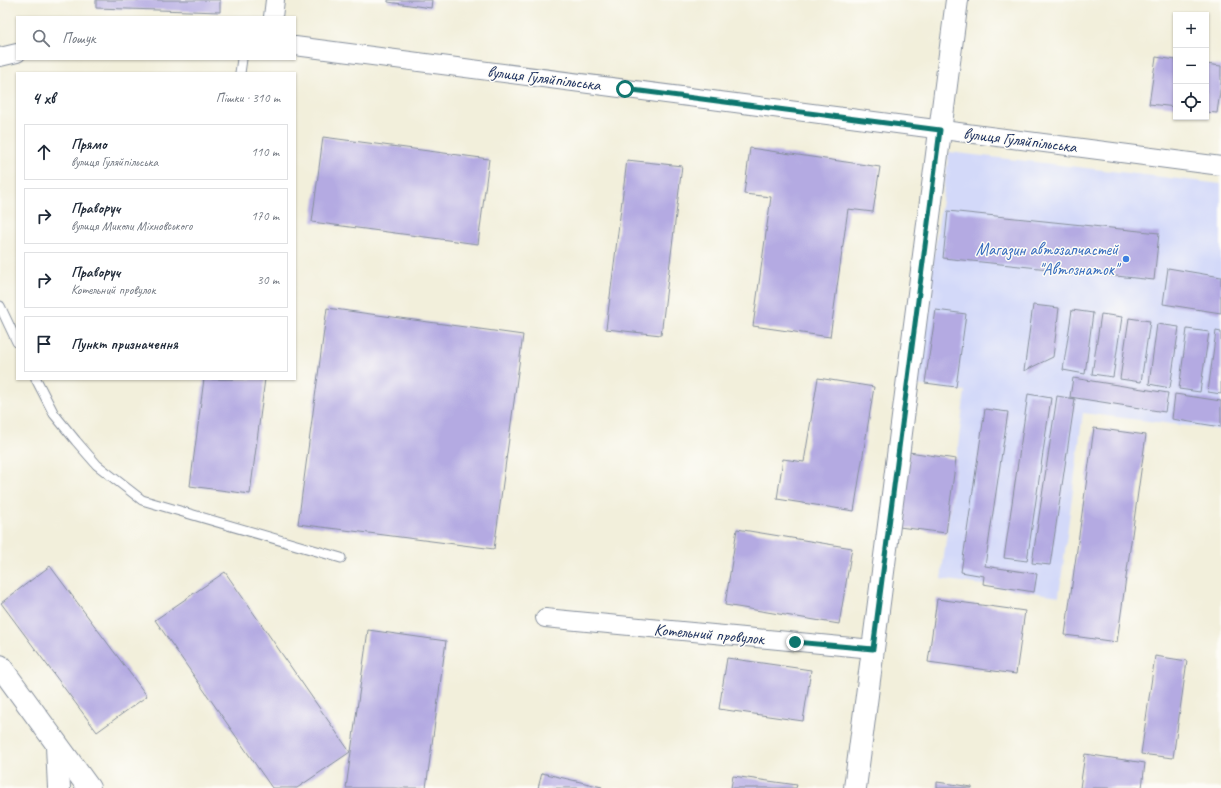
<!DOCTYPE html>
<html lang="uk">
<head>
<meta charset="utf-8">
<style>
  :root { --surface:#fff; --page:#f6f6f7; --text:#1f2937; --muted:#747a83; --line:#e0e1e3 }
  body { margin:0; font-family:Caveat,sans-serif; background:var(--page); color:var(--text) }
  .controls { position:absolute; right:12px; top:12px; display:grid; overflow:hidden; border-radius:0px; box-shadow:0 1px 3px #0004 }
  .controls button { width:36px; height:36px; display:grid; place-items:center; padding:0; border:0; border-bottom:1px solid var(--line); background:var(--surface); color:var(--text); font:20px sans-serif }
  .stop { position:absolute; width:12px; height:12px; margin:-9px; border:3px solid #0f766e; border-radius:50%; background:#fff }
  .stop.end { background:#0f766e; border-color:#fff; box-shadow:0 1px 4px #0008 }
  .list { margin:0; padding:0; list-style:none }
  h2 { display:flex; justify-content:space-between; align-items:center; height:52px; margin:0; padding:0 16px; font-size:17px }
  h2 small { font-size:13px; font-weight:400; color:var(--muted) }
  .list li { display:grid; grid-template-columns:26px 1fr auto; gap:12px; align-items:center; box-sizing:border-box; height:56px; margin:0 8px 8px; padding:0 8px; border:1px solid var(--line); border-radius:0px }
  .list b { display:block; font-size:15px; white-space:nowrap }
  .list p { margin:0; font-size:13px; white-space:nowrap; color:var(--muted) }
  .list em { font-size:13px; font-style:normal; color:var(--muted) }
  .icon { flex:none; width:22px; height:22px; fill:none; stroke:currentColor; stroke-width:2; stroke-linecap:round; stroke-linejoin:round }
  .map { position:relative; flex:none; width:1221px; height:788px; overflow:hidden }
  .search { position:absolute; background:var(--surface); box-shadow:0 1px 3px #0004; left:16px; top:16px; width:280px; height:44px; display:flex; align-items:center; gap:10px; box-sizing:border-box; padding:0 14px; border-radius:0px; color:var(--muted); font-size:15px }
  .panel { position:absolute; background:var(--surface); box-shadow:0 1px 3px #0004; left:16px; top:72px; width:280px; height:308px; border-radius:0px }
  .map>svg:first-child { display:block }
  .built { fill:#d3d9f9 }
  .building { fill:#b4aae2 }
  .lines { fill:none; stroke-linecap:round; stroke-linejoin:round }
  .service-casing { stroke:#868f9c; stroke-width:11 }
  .minor-casing { stroke:#868f9c; stroke-width:20 }
  .tertiary-casing { stroke:#868f9c; stroke-width:24 }
  .service { stroke:#fff; stroke-width:9 }
  .minor { stroke:#fff; stroke-width:18 }
  .tertiary { stroke:#fff; stroke-width:22 }
  .route { stroke:#0f766e; stroke-width:5 }
  .shop-dot { fill:#3f7fe0; stroke:#fdfcf7; stroke-width:1.5 }
  .labels { text-anchor:middle; dominant-baseline:central; stroke-width:3; stroke-linejoin:round; paint-order:stroke }
  .street-label { font-size:17px; fill:#1b2f5e; stroke:#fdfcf7 }
  .shop-label { font-size:17px; fill:#366cbe; stroke:#fdfcf7; text-anchor:end }
</style>
</head>
<body>
<div class="map">
<svg width="1221" height="788" viewBox="0 0 1221 788">
  <rect width="100%" height="100%" fill="#fdfcf7"/>
  <filter id="ink" filterUnits="userSpaceOnUse"><feTurbulence type="fractalNoise" baseFrequency=".025" numOctaves="2"/><feDisplacementMap in="SourceGraphic" scale="8" xChannelSelector="R" yChannelSelector="G"/><feConvolveMatrix kernelMatrix="1 2 1 2 8 2 1 2 1" color-interpolation-filters="sRGB"/></filter>
  <filter id="wash" filterUnits="userSpaceOnUse"><feTurbulence type="fractalNoise" baseFrequency=".012" numOctaves="4" result="noise"/><feDisplacementMap in="SourceGraphic" scale="16" xChannelSelector="R" yChannelSelector="G"/><feGaussianBlur stdDeviation="0.9" result="paint"/><feColorMatrix in="noise" values="0 0 0 0 0 0 0 0 0 0 0 0 0 0 0 0 0 1.4 0 .05"/><feComposite in="paint" operator="in"/></filter>
  <g filter="url(#wash)">
    <rect width="100%" height="100%" fill="#f2efdb"/>
    <polygon class="built" points="949,152 1221,184 1221,430 1083,413 1059,596 941,579 965,391 915,385"/>
    <g id="blocks">
      <g class="building">
        <polygon points="96,0 220,0 220,12 96,8"/>
        <polygon points="388,0 432,0 431,8 388,2"/>
        <polygon points="1156,57 1176,60 1176,107 1149,104"/>
        <polygon points="1206,64 1221,66 1221,85 1217,113 1206,112"/>
        <polygon points="323,137 489,159 478,244 312,222"/>
        <polygon points="750,148 880,167 873,212 848,209 830,337 753,326 771,197 744,194"/>
        <polygon points="627,160 682,166 661,335 606,329"/>
        <polygon points="948,211 1159,233 1154,280 943,258"/>
        <polygon points="1168,268 1221,277 1221,313 1163,304"/>
        <polygon points="1033,305 1059,308 1053,357 1024,371"/>
        <polygon points="327,308 523,335 494,549 298,524"/>
        <polygon points="936,310 966,314 956,387 925,383"/>
        <polygon points="1072,310 1093,313 1085,374 1063,370"/>
        <polygon points="1101,314 1122,317 1113,377 1092,374"/>
        <polygon points="1129,318 1150,321 1141,382 1120,379"/>
        <polygon points="1157,324 1179,327 1170,388 1149,384"/>
        <polygon points="1187,329 1209,332 1200,392 1179,389"/>
        <polygon points="1216,331 1221,332 1221,394 1208,392"/>
        <polygon points="818,378 874,387 854,511 777,499 783,459 804,462"/>
        <polygon points="1073,378 1168,393 1165,412 1070,397"/>
        <polygon points="204,379 265,379 250,494 190,486"/>
        <polygon points="1028,394 1051,398 1027,561 1004,558"/>
        <polygon points="1175,394 1221,401 1221,427 1172,419"/>
        <polygon points="1057,396 1075,399 1050,565 1032,563"/>
        <polygon points="985,409 1008,412 985,566 1037,574 1034,592 983,584 984,576 961,572"/>
        <polygon points="1094,428 1146,435 1117,642 1065,635"/>
        <polygon points="909,452 956,459 946,533 899,527"/>
        <polygon points="737,529 852,548 839,624 725,605"/>
        <polygon points="50,566 147,696 97,732 1,603"/>
        <polygon points="225,572 350,752 297,788 272,788 155,620"/>
        <polygon points="937,599 1025,611 1016,674 928,662"/>
        <polygon points="368,630 446,641 426,788 346,788"/>
        <polygon points="1155,656 1187,661 1173,758 1141,754"/>
        <polygon points="727,658 811,670 803,721 719,709"/>
        <polygon points="1085,754 1145,763 1142,788 1080,788"/>
        <polygon points="542,773 602,787 602,788 538,788"/>
        <polygon points="733,776 797,785 796,788 731,788"/>
        <polygon points="937,782 972,787 972,788 937,788"/>
      </g>
    </g>
  </g>
  <g filter="url(#ink)">
    <use href="#blocks" fill-opacity="0" stroke="#868f9c" stroke-width="1"/>
    <g class="lines">
      <defs>
        <g id="service">
          <polyline points="240,73 242,59"/>
          <polyline points="0,306 17,342"/>
          <polyline points="36,379 54,414 76,441 97,465 142,500 341,558"/>
        </g>
        <g id="minor">
          <polyline points="273,17 275,0"/>
          <polyline points="295,46 1221,166"/>
          <polyline points="0,57 17,53"/>
          <polyline points="545,618 873,649"/>
        </g>
        <g id="tertiary">
          <polyline points="0,666 89,788"/>
          <polyline points="57,746 59,788"/>
          <polyline points="855,788 957,0"/>
        </g>
      </defs>
      <use href="#service" class="service-casing"/>
      <use href="#minor" class="minor-casing"/>
      <use href="#tertiary" class="tertiary-casing"/>
      <use href="#service" class="service"/>
      <use href="#minor" class="minor"/>
      <use href="#tertiary" class="tertiary"/>
    </g>
  </g>
  <g class="lines" filter="url(#ink)">
    <polyline class="route" points="625,89 940,130 873,649 795,642"/>
  </g>
  <circle class="shop-dot" cx="1126" cy="259" r="4"/>
  <g class="labels">
    <g class="street-label">
      <text transform="translate(544 78) rotate(7)">вулиця Гуляйпільська</text>
      <text transform="translate(1020 140) rotate(7)">вулиця Гуляйпільська</text>
      <text transform="translate(709 634) rotate(5)">Котельний провулок</text>
    </g>
    <g class="shop-label">
      <text x="1118" y="249">Магазин автозапчастей<tspan x="1118" dy="20">"Автознаток"</tspan></text>
    </g>
  </g>
</svg>
<div class="controls">
<button>+</button>
<button>−</button>
<button><svg class="icon" aria-label="locate" viewBox="0 0 24 24"><circle cx="12" cy="12" r="6"/><path d="M12 2v4M12 18v4M2 12h4M18 12h4"/></svg></button>
</div>
<div class="stop" style="left:625px;top:89px"></div>
<div class="stop end" style="left:795px;top:642px"></div>
<div class="search"><svg class="icon" aria-label="search" viewBox="0 0 24 24"><circle cx="10" cy="10" r="6"/><path d="M15 15l6 6"/></svg>Пошук</div>
<section class="panel">
<h2>4 хв<small>Пішки · 310 m</small></h2>
<ul class="list">
<li><svg class="icon" aria-label="ahead" viewBox="0 0 24 24"><path d="M12 20V5M6 11l6-6 6 6"/></svg><div><b>Прямо</b><p>вулиця Гуляйпільська</p></div><em>110 m</em></li>
<li><svg class="icon" aria-label="right" viewBox="0 0 24 24"><path d="M7 20v-9h11M14 6l5 5-5 5"/></svg><div><b>Праворуч</b><p>вулиця Миколи Міхновського</p></div><em>170 m</em></li>
<li><svg class="icon" aria-label="right" viewBox="0 0 24 24"><path d="M7 20v-9h11M14 6l5 5-5 5"/></svg><div><b>Праворуч</b><p>Котельний провулок</p></div><em>30 m</em></li>
<li><svg class="icon" aria-label="arrive" viewBox="0 0 24 24"><path d="M6 21V4h12l-3 4 3 4H6"/></svg><div><b>Пункт призначення</b></div></li>
</ul>
</section>
</div>
</body>
</html>
